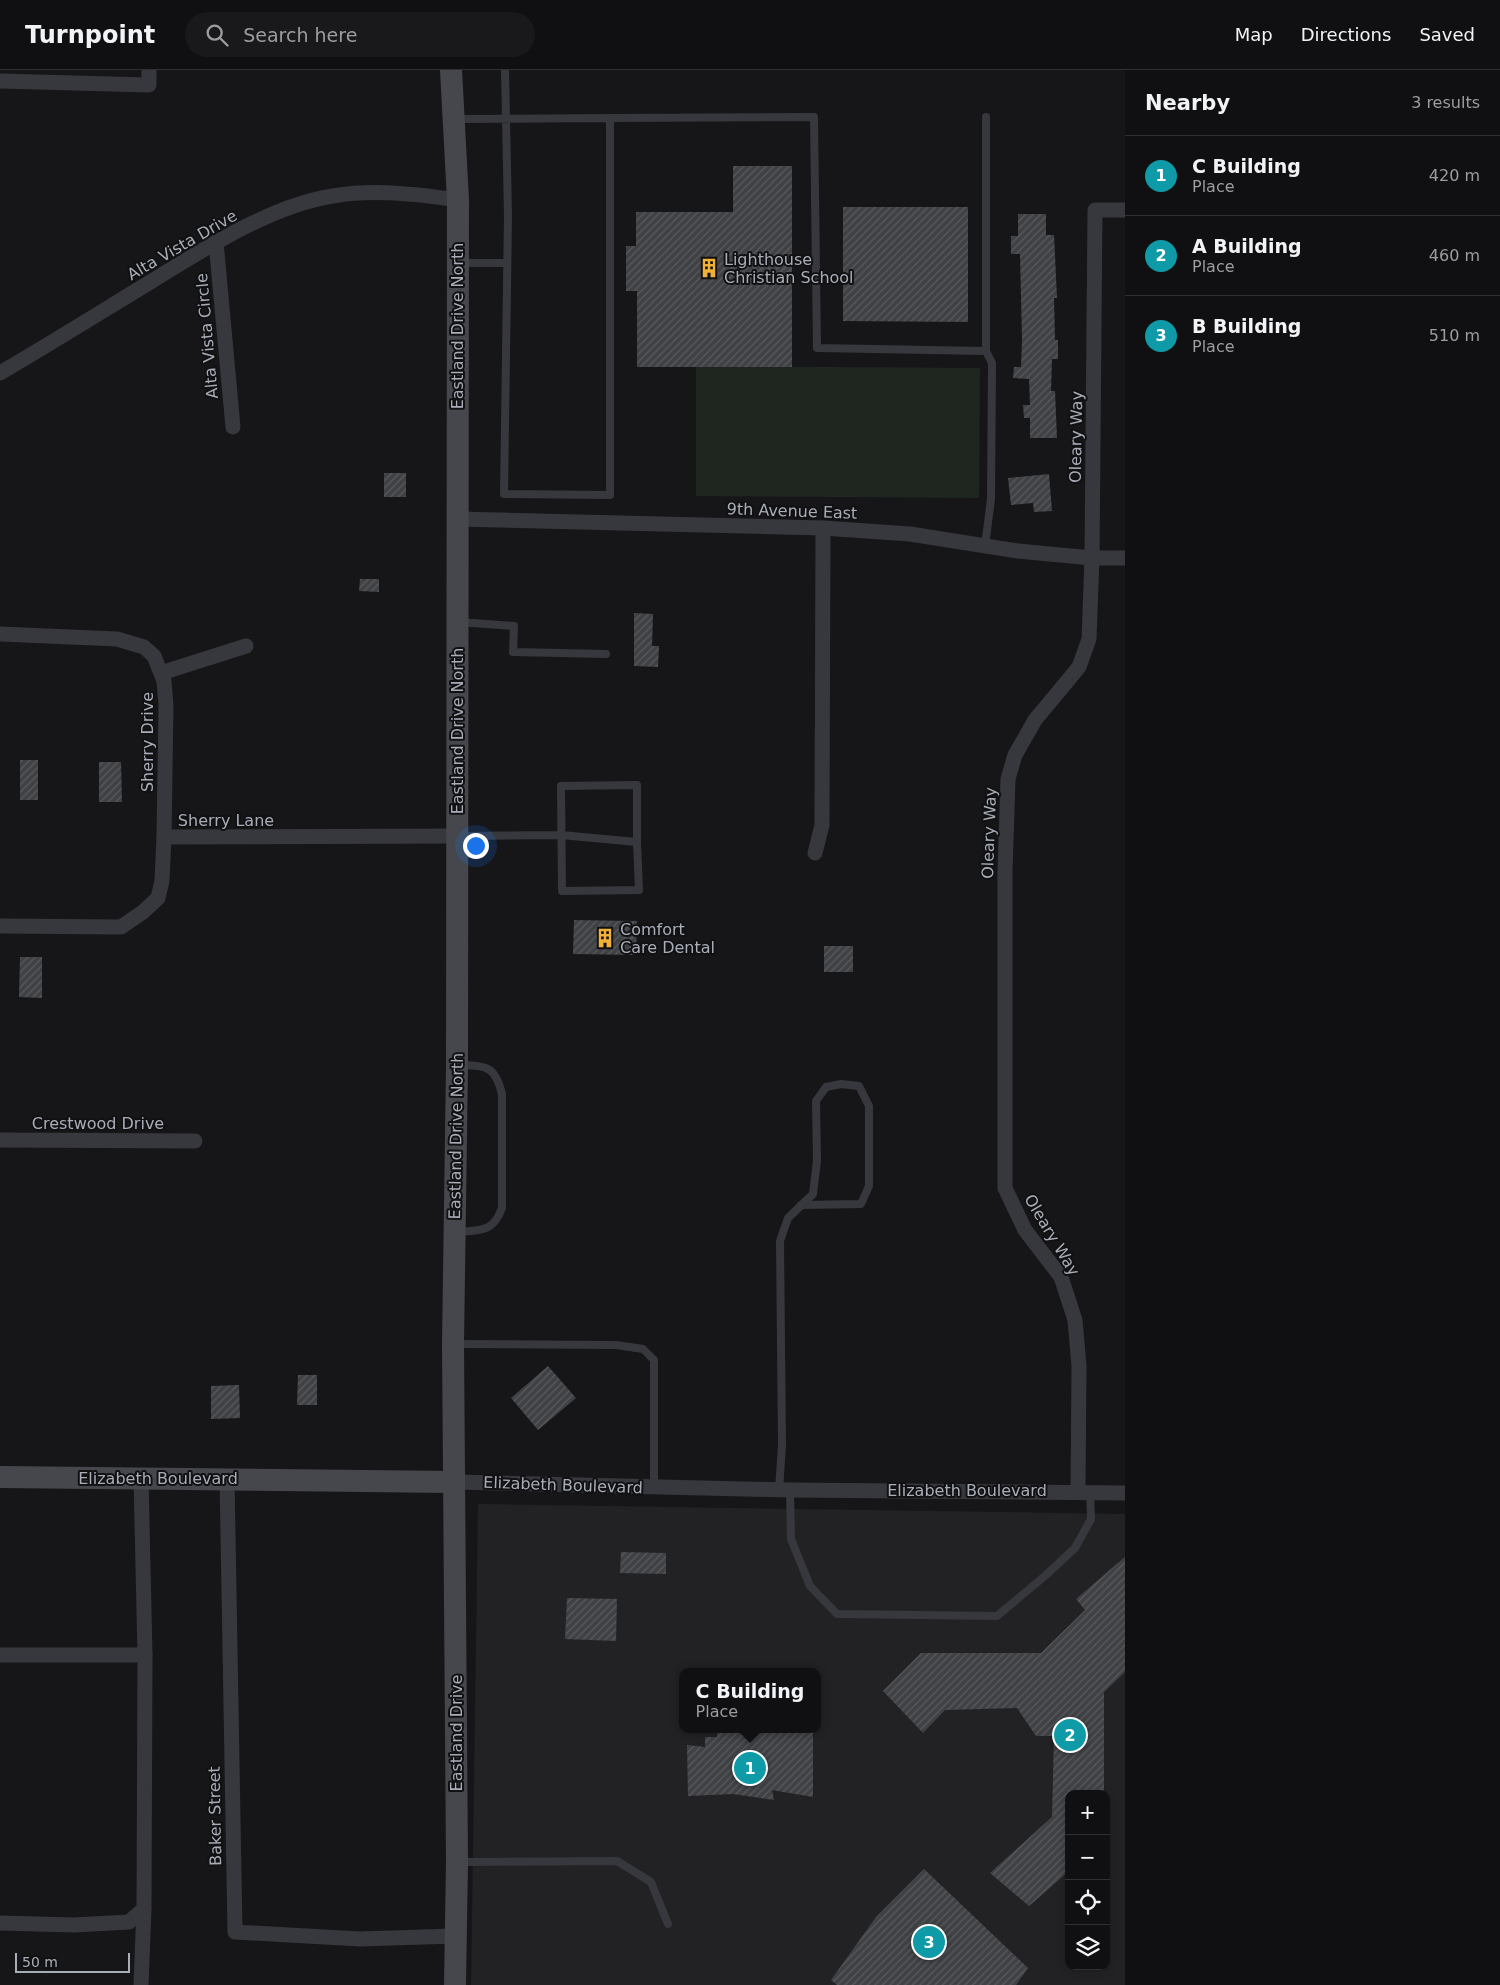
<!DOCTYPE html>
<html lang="en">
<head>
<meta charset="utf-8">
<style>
  :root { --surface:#101012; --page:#19191b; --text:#f1f3f6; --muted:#9c9d9f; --line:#303032; --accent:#d93025 }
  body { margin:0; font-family:"DejaVu Sans",sans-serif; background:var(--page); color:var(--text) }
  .controls { position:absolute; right:15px; bottom:15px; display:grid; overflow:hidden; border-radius:10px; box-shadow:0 2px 8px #0003 }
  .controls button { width:45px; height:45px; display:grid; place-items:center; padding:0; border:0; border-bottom:1px solid var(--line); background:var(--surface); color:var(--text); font:25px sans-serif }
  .scale { position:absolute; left:15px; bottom:12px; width:115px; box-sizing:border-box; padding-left:5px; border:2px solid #a8adb8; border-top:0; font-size:14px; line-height:18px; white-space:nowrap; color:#a8adb8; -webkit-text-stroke:4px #111113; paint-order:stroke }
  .you { position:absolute; left:475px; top:775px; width:18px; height:18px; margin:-12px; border:4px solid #fff; border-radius:50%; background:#1a73e8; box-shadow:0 0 0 8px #1a73e833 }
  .badge { display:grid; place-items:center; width:32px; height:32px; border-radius:50%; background:var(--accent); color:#fff; font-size:16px; font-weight:700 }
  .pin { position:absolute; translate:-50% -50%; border:2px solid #fff; box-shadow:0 1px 5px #0006 }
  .popup { position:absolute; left:679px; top:1598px; width:142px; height:65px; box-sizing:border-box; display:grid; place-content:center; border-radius:10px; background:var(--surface); filter:drop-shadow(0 1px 4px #0005); font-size:16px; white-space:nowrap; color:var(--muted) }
  .popup b { font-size:19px; color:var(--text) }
  .popup::after { content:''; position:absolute; left:50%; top:100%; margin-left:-10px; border:10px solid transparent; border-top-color:var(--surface) }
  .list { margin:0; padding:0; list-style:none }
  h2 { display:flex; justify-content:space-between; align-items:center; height:65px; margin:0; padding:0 20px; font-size:21px }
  h2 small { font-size:16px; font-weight:400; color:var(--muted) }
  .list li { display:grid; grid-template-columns:32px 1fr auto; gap:15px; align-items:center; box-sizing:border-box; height:80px; padding:0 20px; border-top:1px solid var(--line) }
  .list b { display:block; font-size:19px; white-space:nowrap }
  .list p { margin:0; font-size:16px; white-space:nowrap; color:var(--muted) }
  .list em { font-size:16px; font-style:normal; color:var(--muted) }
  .icon { flex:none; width:28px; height:28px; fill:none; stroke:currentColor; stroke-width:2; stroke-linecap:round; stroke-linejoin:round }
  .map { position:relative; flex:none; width:1125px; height:1915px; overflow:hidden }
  header { display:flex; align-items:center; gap:30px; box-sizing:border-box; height:70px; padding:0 25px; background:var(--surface); border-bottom:1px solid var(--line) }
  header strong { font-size:24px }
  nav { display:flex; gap:28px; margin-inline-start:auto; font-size:18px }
  .search { width:350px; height:45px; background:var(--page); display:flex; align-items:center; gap:12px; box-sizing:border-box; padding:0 18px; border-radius:28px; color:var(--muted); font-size:19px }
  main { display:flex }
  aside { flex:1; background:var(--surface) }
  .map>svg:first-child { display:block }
  .built { fill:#222225; fill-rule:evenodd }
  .pitch { fill:#1e261f }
  .building { fill:url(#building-hatch) }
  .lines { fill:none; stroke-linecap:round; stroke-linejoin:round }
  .lane { stroke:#37383d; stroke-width:8 }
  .street { stroke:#37383d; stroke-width:15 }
  .secondary { stroke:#45474d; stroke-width:22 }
  .labels { text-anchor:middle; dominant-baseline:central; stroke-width:4; stroke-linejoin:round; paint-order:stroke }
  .street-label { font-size:16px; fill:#a8adb8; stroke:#111113 }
  .poi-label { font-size:16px; fill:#a8adb8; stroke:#111113; text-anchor:start }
</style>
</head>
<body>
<header>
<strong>Turnpoint</strong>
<div class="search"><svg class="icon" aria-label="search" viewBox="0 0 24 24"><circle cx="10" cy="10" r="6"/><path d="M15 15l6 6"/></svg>Search here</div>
<nav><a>Map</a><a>Directions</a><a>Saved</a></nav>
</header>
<main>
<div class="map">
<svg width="1125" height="1915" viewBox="0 0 1125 1915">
  <defs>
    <pattern id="building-hatch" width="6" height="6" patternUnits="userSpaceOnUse" patternTransform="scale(1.25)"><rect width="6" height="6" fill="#404145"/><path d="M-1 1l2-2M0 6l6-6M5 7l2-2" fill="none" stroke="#595a5e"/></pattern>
  </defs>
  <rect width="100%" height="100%" fill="#161618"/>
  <path class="built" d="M478,1434L1125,1444V1915H471ZM682,1602H818V1659H682ZM1069,1724H1106V1896H1069Z"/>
  <polygon class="pitch" points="696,296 980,298 979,428 696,426"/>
  <g class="building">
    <polygon points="733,96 792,96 792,297 637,297 637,221 626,221 626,176 636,176 636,142 733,142"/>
    <polygon points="843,137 968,137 968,252 843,251"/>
    <polygon points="1018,144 1046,144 1046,165 1054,165 1057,228 1054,228 1055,270 1058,270 1058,289 1052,289 1051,321 1055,321 1057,368 1030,368 1030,348 1024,348 1023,335 1030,335 1029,309 1013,308 1014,297 1021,297 1022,270 1020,184 1011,184 1011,166 1018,166"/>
    <rect x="384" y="403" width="22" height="24"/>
    <polygon points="1049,404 1052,441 1034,442 1033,433 1011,435 1008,408"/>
    <polygon points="360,509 379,509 379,522 359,521"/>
    <polygon points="634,543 653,544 652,576 659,576 658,597 634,596"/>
    <rect x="20" y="690" width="18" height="40"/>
    <polygon points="99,692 121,692 122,732 99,732"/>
    <polygon points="574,850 637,851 636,885 573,884"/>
    <rect x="824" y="876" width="29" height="26"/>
    <polygon points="20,887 42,887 42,928 19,927"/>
    <polygon points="548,1296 576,1328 538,1360 511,1328"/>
    <polygon points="298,1305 317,1305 317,1335 297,1335"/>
    <polygon points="239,1315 240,1348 211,1349 211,1316"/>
    <polygon points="621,1482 666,1483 666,1504 620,1503"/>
    <polygon points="1125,1487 1125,1602 1104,1622 1104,1724 1069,1724 1069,1801 1029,1836 990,1803 1052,1747 1054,1666 1036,1666 1017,1638 945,1640 923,1663 883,1621 921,1583 1041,1583 1085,1540 1076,1529"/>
    <polygon points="567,1528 617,1529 616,1571 565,1569"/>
    <polygon points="717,1659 813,1659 813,1727 772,1720 774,1730 733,1724 688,1726 687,1675 705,1677 705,1667 717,1667"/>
    <polygon points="924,1799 1028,1898 1016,1915 837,1915 831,1910 876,1847"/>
  </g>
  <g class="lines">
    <g class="lane">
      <polyline points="610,48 814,47 817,278 986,281 986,47"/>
      <path d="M457,49L610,48V425L504,424L508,146C507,97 506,49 505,0"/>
      <polyline points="459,193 507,193"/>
      <polyline points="985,476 991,429 992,293 986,281"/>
      <polyline points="459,552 514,556 513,582 606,584"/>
      <polyline points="460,766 561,765 637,772 639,820 562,821 561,716 637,715 637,772"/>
      <path d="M457,1162C480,1160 493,1163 502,1138V1024C495,995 486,996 459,995"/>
      <polyline points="455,1274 616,1275 643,1279 654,1290 654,1417"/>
      <polyline points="779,1420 782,1375 780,1171 788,1148 813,1124 817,1091 816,1031 826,1017 841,1014 859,1016 869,1036 869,1116 861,1134 801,1135"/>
      <polyline points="790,1420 791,1469 810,1516 837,1544 997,1546 1046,1505 1075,1478 1091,1449 1090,1421"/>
      <polyline points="459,1792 617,1791 651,1812 668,1854"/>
    </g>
    <g class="street">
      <polyline points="0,11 149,15 149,0"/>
      <polyline points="216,172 233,357"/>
      <path d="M0,303C51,273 101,242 152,211C204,179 272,135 333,126C375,119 416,124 458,130"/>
      <polyline points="457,449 823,458 910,464 1018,481 1092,488 1125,488"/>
      <polyline points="0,564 117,569 144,577 154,586 164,611 166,635 164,767 162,811 158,828 143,842 121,857 0,856"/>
      <polyline points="161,603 246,576"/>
      <polyline points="164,767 457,766"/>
      <polyline points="815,783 822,755 823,458"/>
      <polyline points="0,1070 195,1071"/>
      <polyline points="227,1408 235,1862 360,1869 455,1866"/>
      <polyline points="453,1412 790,1420 1125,1423"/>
      <polyline points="1078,1421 1079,1296 1075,1250 1061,1207 1025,1160 1005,1118 1005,802 1008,709 1015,685 1035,650 1079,597 1089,569 1092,488 1095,140 1125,140"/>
      <polyline points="0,1585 145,1585"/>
      <polyline points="0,1853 74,1855 129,1852 144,1839 145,1585 141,1407"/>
      <polyline points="141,1915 144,1839"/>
    </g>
    <g class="secondary">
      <polyline points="451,0 458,130 457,995 453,1274 457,1792 455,1915"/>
      <polyline points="0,1407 453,1412"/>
    </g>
  </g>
  <defs>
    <symbol id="building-bare" viewBox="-9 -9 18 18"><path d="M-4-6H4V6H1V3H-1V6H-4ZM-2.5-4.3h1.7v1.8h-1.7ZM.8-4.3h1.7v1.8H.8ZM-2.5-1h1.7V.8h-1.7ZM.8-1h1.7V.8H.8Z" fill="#f2b134" stroke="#111113" stroke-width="2.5" paint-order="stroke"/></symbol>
  </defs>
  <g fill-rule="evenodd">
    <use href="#building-bare" x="695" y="184" width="28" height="28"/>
    <use href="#building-bare" x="591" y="854" width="28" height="28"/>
  </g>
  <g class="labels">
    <g class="street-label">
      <text transform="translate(182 175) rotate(-30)">Alta Vista Drive</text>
      <text transform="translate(457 256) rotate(-90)">Eastland Drive North</text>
      <text transform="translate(207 266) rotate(-95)">Alta Vista Circle</text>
      <text transform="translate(1076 367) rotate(-89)">Oleary Way</text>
      <text transform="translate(792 441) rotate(2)">9th Avenue East</text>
      <text transform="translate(457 661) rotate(-90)">Eastland Drive North</text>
      <text transform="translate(147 672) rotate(-90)">Sherry Drive</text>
      <text x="226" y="750">Sherry Lane</text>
      <text transform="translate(989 763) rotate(-88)">Oleary Way</text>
      <text x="98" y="1053">Crestwood Drive</text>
      <text transform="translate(456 1066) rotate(-89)">Eastland Drive North</text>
      <text transform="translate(1052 1165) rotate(59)">Oleary Way</text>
      <text x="158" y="1408">Elizabeth Boulevard</text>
      <text transform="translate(563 1415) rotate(2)">Elizabeth Boulevard</text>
      <text x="967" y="1420">Elizabeth Boulevard</text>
      <text transform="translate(456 1663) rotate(-90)">Eastland Drive</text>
      <text transform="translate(215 1746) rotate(-91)">Baker Street</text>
    </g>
    <g class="poi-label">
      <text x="724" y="189">Lighthouse<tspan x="724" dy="18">Christian School</tspan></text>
      <text x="620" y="859">Comfort<tspan x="620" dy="18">Care Dental</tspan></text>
    </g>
  </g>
</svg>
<div class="controls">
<button>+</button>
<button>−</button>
<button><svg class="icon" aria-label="locate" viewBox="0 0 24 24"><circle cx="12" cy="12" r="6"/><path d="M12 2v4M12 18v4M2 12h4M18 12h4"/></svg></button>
<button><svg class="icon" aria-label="layers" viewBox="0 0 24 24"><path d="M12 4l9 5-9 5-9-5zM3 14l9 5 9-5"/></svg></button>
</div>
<div class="scale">50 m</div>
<div class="you"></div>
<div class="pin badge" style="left:750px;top:1698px;background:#0f9aa8">1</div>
<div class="popup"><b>C Building</b>Place</div>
<div class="pin badge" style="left:1070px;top:1665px;background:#0f9aa8">2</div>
<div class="pin badge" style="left:929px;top:1872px;background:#0f9aa8">3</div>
</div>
<aside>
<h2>Nearby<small>3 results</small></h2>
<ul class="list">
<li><span class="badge" style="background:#0f9aa8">1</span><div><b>C Building</b><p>Place</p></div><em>420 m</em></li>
<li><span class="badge" style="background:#0f9aa8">2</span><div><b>A Building</b><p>Place</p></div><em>460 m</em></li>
<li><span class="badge" style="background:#0f9aa8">3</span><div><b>B Building</b><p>Place</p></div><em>510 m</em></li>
</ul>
</aside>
</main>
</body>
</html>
